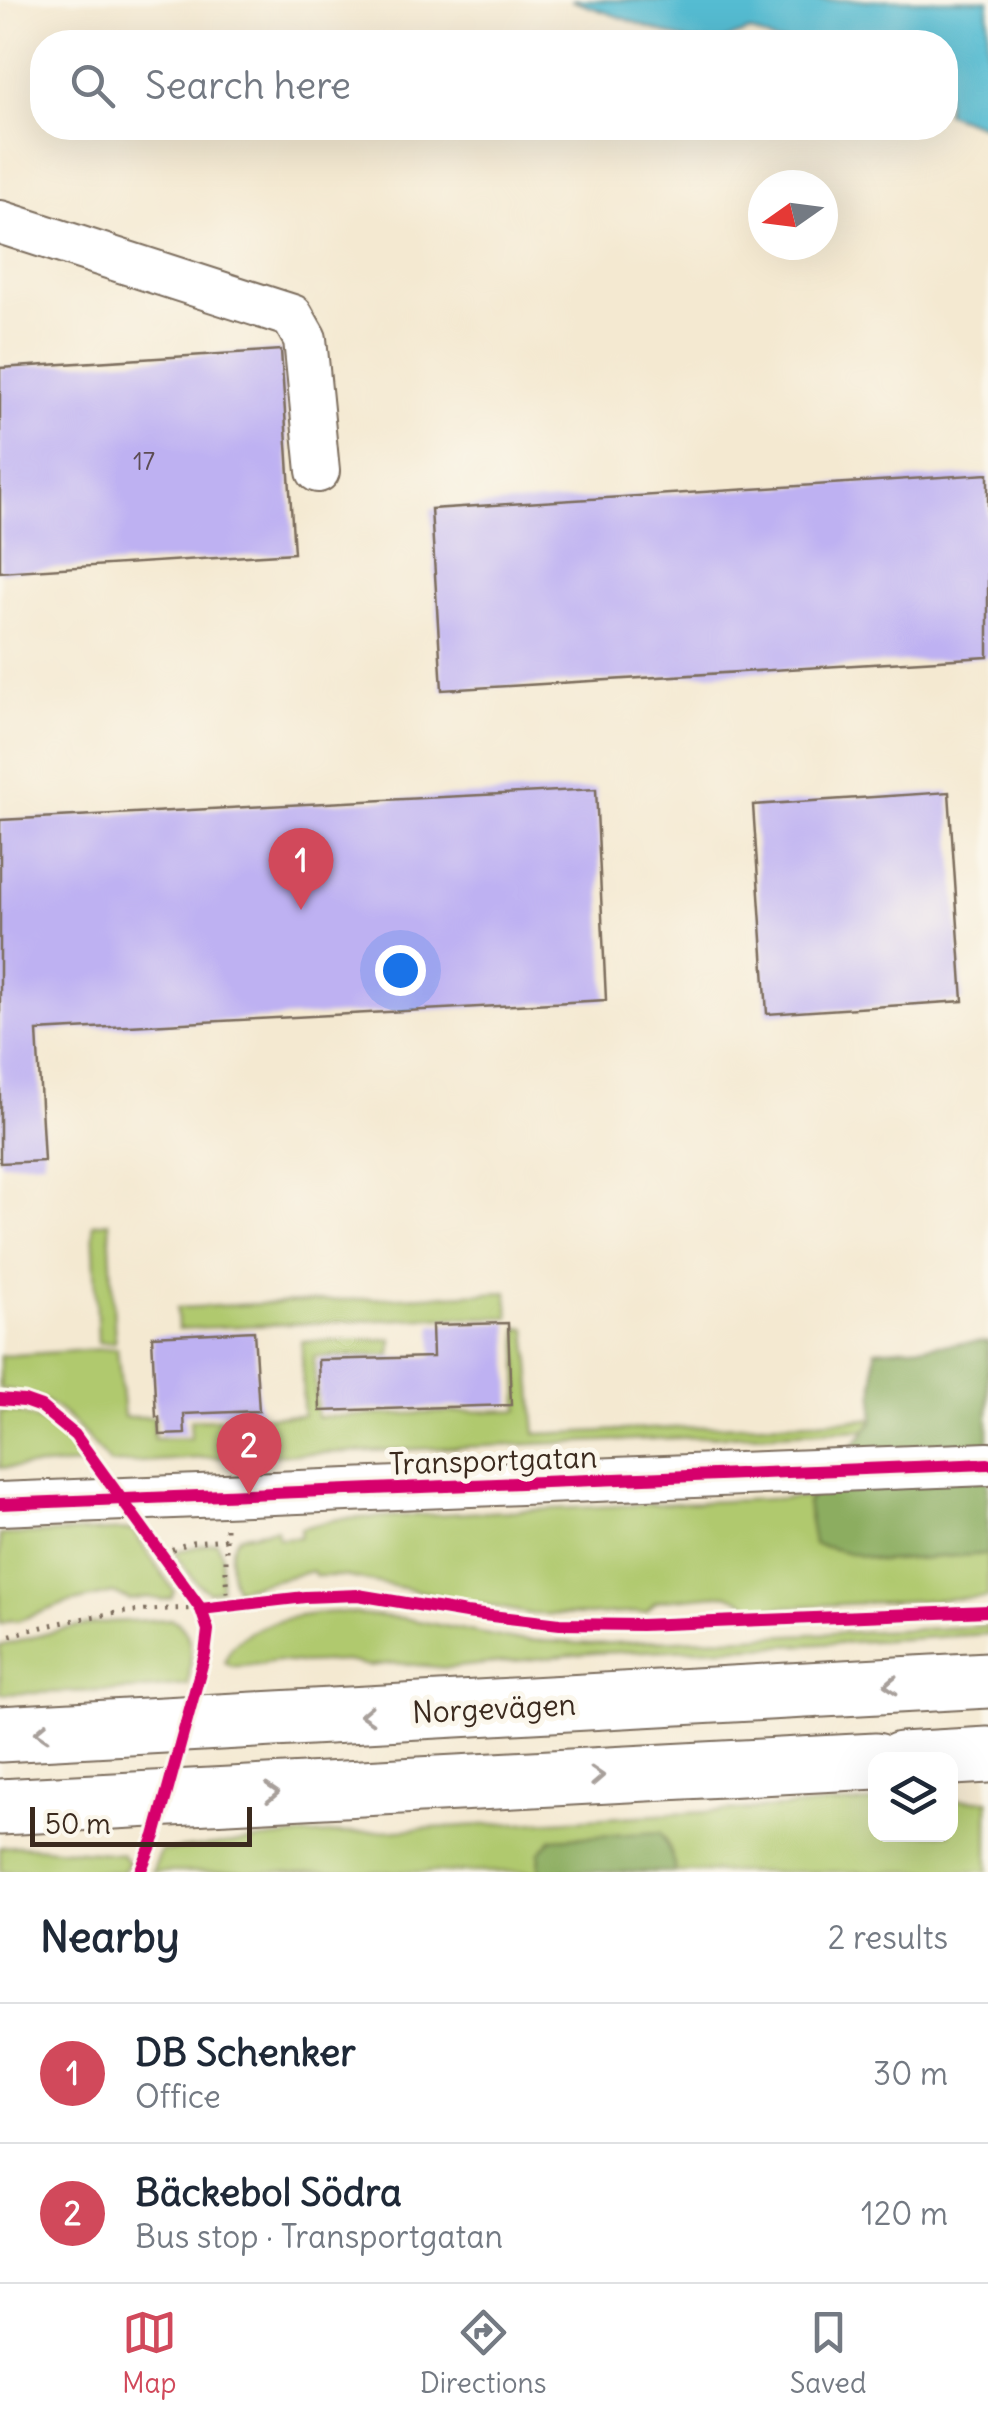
<!DOCTYPE html>
<html lang="en">
<head>
<meta charset="utf-8">
<style>
  :root { --surface:#fff; --page:#f6f6f7; --text:#1f2937; --muted:#747a83; --line:#e0e1e3; --accent:#d1495b }
  body { margin:0; font-family:Delius,sans-serif; background:var(--page); color:var(--text) }
  .controls { position:absolute; right:30px; bottom:30px; display:grid; overflow:hidden; border-radius:20px; box-shadow:0 10px 40px #0002 }
  .controls button { width:90px; height:90px; display:grid; place-items:center; padding:0; border:0; border-bottom:2px solid var(--line); background:var(--surface); color:var(--text); font:50px sans-serif }
  .compass { position:absolute; left:748px; top:170px; width:90px; height:90px; border-radius:50%; background:var(--surface); box-shadow:0 10px 40px #0002; rotate:256deg }
  .scale { position:absolute; left:30px; bottom:25px; width:222px; box-sizing:border-box; padding-left:10px; border:5px solid #3b2a1e; border-top:0; font-size:28px; line-height:35px; white-space:nowrap; color:#3b2a1e; -webkit-text-stroke:8px #fbf7ec; paint-order:stroke }
  .you { position:absolute; left:400px; top:970px; width:35px; height:35px; margin:-25px; border:8px solid #fff; border-radius:50%; background:#1a73e8; box-shadow:0 0 0 15px #1a73e833 }
  .badge { display:grid; place-items:center; width:65px; height:65px; border-radius:50%; background:var(--accent); color:#fff; font-size:32px; font-weight:700 }
  .pin { position:absolute; translate:-50% -82px; filter:drop-shadow(0 2px 5px #0008) }
  .pin::after { content:''; position:absolute; top:52px; width:35px; height:30px; background:inherit; clip-path:polygon(0 0,100% 0,50% 100%) }
  .list { margin:0; padding:0; list-style:none }
  h2 { display:flex; justify-content:space-between; align-items:center; height:130px; margin:0; padding:0 40px; font-size:42px }
  h2 small { font-size:32px; font-weight:400; color:var(--muted) }
  .list li { display:grid; grid-template-columns:65px 1fr auto; gap:30px; align-items:center; box-sizing:border-box; height:140px; padding:0 40px; border-top:2px solid var(--line) }
  .list b { display:block; font-size:38px; white-space:nowrap }
  .list p { margin:0; font-size:32px; white-space:nowrap; color:var(--muted) }
  .list em { font-size:32px; font-style:normal; color:var(--muted) }
  .icon { flex:none; width:55px; height:55px; fill:none; stroke:currentColor; stroke-width:2; stroke-linecap:round; stroke-linejoin:round }
  .map { position:relative; flex:none; width:988px; height:1872px; overflow:hidden }
  .search { position:absolute; background:var(--surface); box-shadow:0 10px 40px #0002; left:30px; right:30px; top:30px; height:110px; display:flex; align-items:center; gap:25px; box-sizing:border-box; padding:0 35px; border-radius:40px; color:var(--muted); font-size:38px }
  .sheet { height:410px; background:var(--surface) }
  nav { display:flex; justify-content:space-around; align-items:center; box-sizing:border-box; height:140px; border-top:2px solid var(--line); background:var(--surface); font-size:28px; color:var(--muted) }
  nav a { display:grid; justify-items:center; gap:5px }
  nav .on { color:var(--accent) }
  .map>svg:first-child { display:block }
  .green { fill:#b0c96e; stroke:#767a46; stroke-width:2.5 }
  .forest { fill:#8cad61; stroke:#646c40; stroke-width:2.5 }
  .water { fill:#55bcd2; stroke:#487378; stroke-width:2.5 }
  .building { fill:#beb1f2 }
  .lines { fill:none; stroke-linecap:round; stroke-linejoin:round }
  .minor-casing { stroke:#7c6d5d; stroke-width:46 }
  .highway-casing { stroke:#7c6d5d; stroke-width:59 }
  .path { stroke:#7c6d5d; stroke-width:5; stroke-dasharray:2.5 8; stroke-linecap:butt }
  .minor { stroke:#fff; stroke-width:42 }
  .highway { stroke:#fff; stroke-width:55 }
  .cycleway-casing { stroke:#fbf7ec; stroke-width:19 }
  .cycleway { stroke:#d6006c; stroke-width:12 }
  .oneway { stroke:#a79f9a }
  .labels { text-anchor:middle; dominant-baseline:central; stroke-width:10; stroke-linejoin:round; paint-order:stroke }
  .number-label { font-size:25px; fill:#5c4c53 }
  .street-label { font-size:30px; fill:#3b2a1e; stroke:#fbf7ec }
</style>
</head>
<body>
<div class="map">
<svg width="988" height="1872" viewBox="0 0 988 1872">
  <rect width="100%" height="100%" fill="#fbf7ec"/>
  <filter id="ink" filterUnits="userSpaceOnUse"><feTurbulence type="fractalNoise" baseFrequency=".01" numOctaves="2"/><feDisplacementMap in="SourceGraphic" scale="20" xChannelSelector="R" yChannelSelector="G"/><feConvolveMatrix kernelMatrix="1 2 1 2 8 2 1 2 1" color-interpolation-filters="sRGB"/></filter>
  <filter id="wash" filterUnits="userSpaceOnUse"><feTurbulence type="fractalNoise" baseFrequency=".0048" numOctaves="4" result="noise"/><feDisplacementMap in="SourceGraphic" scale="40" xChannelSelector="R" yChannelSelector="G"/><feGaussianBlur stdDeviation="2.25" result="paint"/><feColorMatrix in="noise" values="0 0 0 0 0 0 0 0 0 0 0 0 0 0 0 0 0 1.4 0 .05"/><feComposite in="paint" operator="in"/></filter>
  <g filter="url(#wash)">
    <rect width="100%" height="100%" fill="#f4e9d1"/>
    <g class="green">
      <polygon points="109,1222 115,1342 98,1343 93,1224"/>
      <polygon points="507,1292 509,1317 425,1318 178,1329 177,1308"/>
      <path d="M518,1328L527,1329L536,1434L874,1419L988,1425L202,1458L110,1464C76,1425 55,1392 0,1389V1356L117,1348L124,1417H154V1439L191,1438L190,1420L303,1415L302,1341L392,1339L391,1355L314,1357L317,1417L519,1410Z"/>
      <path d="M0,1411C41,1413 61,1432 84,1464L0,1468Z"/>
      <path d="M811,1497L807,1503L881,1561L988,1553V1597L761,1608L727,1594L664,1600L656,1602L646,1612L590,1615L531,1614L344,1576H316L313,1571L236,1589C229,1573 227,1549 239,1536L276,1529L278,1538L300,1537L301,1528L338,1519Z"/>
      <polygon points="132,1530 174,1591 171,1598 162,1600 147,1597 130,1600 113,1593 64,1604 17,1621 11,1620 0,1624 0,1535"/>
      <polygon points="217,1542 222,1555 221,1589 209,1592 196,1582 175,1554 178,1551"/>
      <path d="M336,1612L403,1618L510,1639L591,1644L988,1626V1634L805,1645L593,1653L447,1668L394,1663L369,1666L346,1661L300,1663L278,1661L244,1666H232L225,1662C234,1623 302,1614 336,1612Z"/>
      <path d="M171,1619C196,1628 191,1663 188,1685L134,1690L0,1694V1646L64,1629L108,1622Z"/>
      <polygon points="951,1800 988,1800 988,1872 675,1872 675,1864 665,1837 540,1852 539,1872 152,1872 161,1851 296,1836 875,1802 876,1834 950,1834"/>
      <polygon points="19,1846 121,1854 129,1863 123,1872 0,1872 0,1847"/>
    </g>
    <g class="forest">
      <polygon points="988,1341 988,1554 881,1561 814,1544 807,1503 873,1421 875,1350"/>
      <polygon points="661,1832 675,1864 675,1872 539,1872 540,1852 552,1839"/>
    </g>
    <polygon class="water" points="571,0 988,0 988,128 946,113 946,42 776,42 750,31 719,42 690,42"/>
    <g id="blocks">
      <g class="building">
        <polygon points="281,350 294,553 0,572 0,368"/>
        <polygon points="988,474 988,657 442,690 431,509"/>
        <polygon points="596,789 606,1000 37,1031 44,1161 0,1163 0,820"/>
        <polygon points="949,792 963,1001 767,1014 753,805"/>
        <polygon points="508,1323 511,1405 320,1411 318,1360 433,1357 432,1325"/>
        <polygon points="254,1331 259,1411 184,1414 185,1434 160,1435 159,1417 156,1417 152,1336"/>
      </g>
    </g>
  </g>
  <g filter="url(#ink)">
    <use href="#blocks" fill-opacity="0" stroke="#7c6d5d" stroke-width="2.5"/>
    <g class="lines">
      <defs>
        <g id="minor">
          <polyline points="0,222 292,316 305,339 318,471"/>
          <polyline points="0,1504 988,1464"/>
        </g>
        <g id="highway">
          <polyline points="0,1734 988,1680"/>
          <polyline points="901,1760 988,1755"/>
          <polyline points="0,1807 876,1761"/>
        </g>
      </defs>
      <use href="#minor" class="minor-casing"/>
      <use href="#highway" class="highway-casing"/>
      <g class="path">
        <polyline points="226,1528 226,1579 228,1606"/>
        <polyline points="162,1553 192,1542 226,1539"/>
        <path d="M0,1638C69,1619 129,1607 201,1609"/>
      </g>
      <use href="#minor" class="minor"/>
      <use href="#highway" class="highway"/>
      <defs>
        <g id="cycleway">
          <polyline points="0,1399 24,1401 41,1407 75,1435 201,1609 208,1630 205,1654 155,1836 140,1872"/>
          <polyline points="0,1504 988,1464"/>
          <polyline points="201,1609 305,1597 358,1595 466,1613 560,1624 641,1625 988,1611"/>
        </g>
      </defs>
      <use href="#cycleway" class="cycleway-casing"/>
      <use href="#cycleway" class="cycleway"/>
    </g>
    <defs><path id="oneway-chevron" d="M-2-3.5L2.5 0L-2 3.5" fill="none" stroke-width="1.6" stroke-linecap="round" stroke-linejoin="round" transform="scale(2.5)"/></defs>
    <g class="oneway">
      <use href="#oneway-chevron" transform="translate(891 1685) rotate(177)"/>
      <use href="#oneway-chevron" transform="translate(367 1715) rotate(177)"/>
      <use href="#oneway-chevron" transform="translate(42 1732) rotate(177)"/>
      <use href="#oneway-chevron" transform="translate(597 1776) rotate(-3)"/>
      <use href="#oneway-chevron" transform="translate(272 1793) rotate(-3)"/>
    </g>
  </g>
  <g class="labels">
    <g class="number-label">
      <text x="144" y="461">17</text>
    </g>
    <g class="street-label">
      <text transform="translate(493 1460) rotate(-2)">Transportgatan</text>
      <text transform="translate(494 1708) rotate(-3)">Norgevägen</text>
    </g>
  </g>
</svg>
<div class="controls">
<button><svg class="icon" aria-label="layers" viewBox="0 0 24 24"><path d="M12 4l9 5-9 5-9-5zM3 14l9 5 9-5"/></svg></button>
</div>
<svg class="compass" viewBox="-18 -18 36 36"><path d="M0-13l5 13h-10z" fill="#e53935"/><path d="M0 13l5-13h-10z" fill="#747a83"/></svg>
<div class="scale">50 m</div>
<div class="you"></div>
<div class="pin badge" style="left:301px;top:910px">1</div>
<div class="pin badge" style="left:249px;top:1495px">2</div>
<div class="search"><svg class="icon" aria-label="search" viewBox="0 0 24 24"><circle cx="10" cy="10" r="6"/><path d="M15 15l6 6"/></svg>Search here</div>
</div>
<section class="sheet">
<h2>Nearby<small>2 results</small></h2>
<ul class="list">
<li><span class="badge">1</span><div><b>DB Schenker</b><p>Office</p></div><em>30 m</em></li>
<li><span class="badge">2</span><div><b>Bäckebol Södra</b><p>Bus stop · Transportgatan</p></div><em>120 m</em></li>
</ul>
</section>
<nav>
<a class="on"><svg class="icon" aria-label="map" viewBox="0 0 24 24"><path d="M3 6l6-2 6 2 6-2v14l-6 2-6-2-6 2zM9 4v14M15 6v14"/></svg>Map</a>
<a><svg class="icon" aria-label="directions" viewBox="0 0 24 24"><path d="M12 3l9 9-9 9-9-9zM9 14v-3h6M13 9l2 2-2 2"/></svg>Directions</a>
<a><svg class="icon" aria-label="saved" viewBox="0 0 24 24"><path d="M7 4h10v16l-5-4-5 4z"/></svg>Saved</a>
</nav>
</body>
</html>
